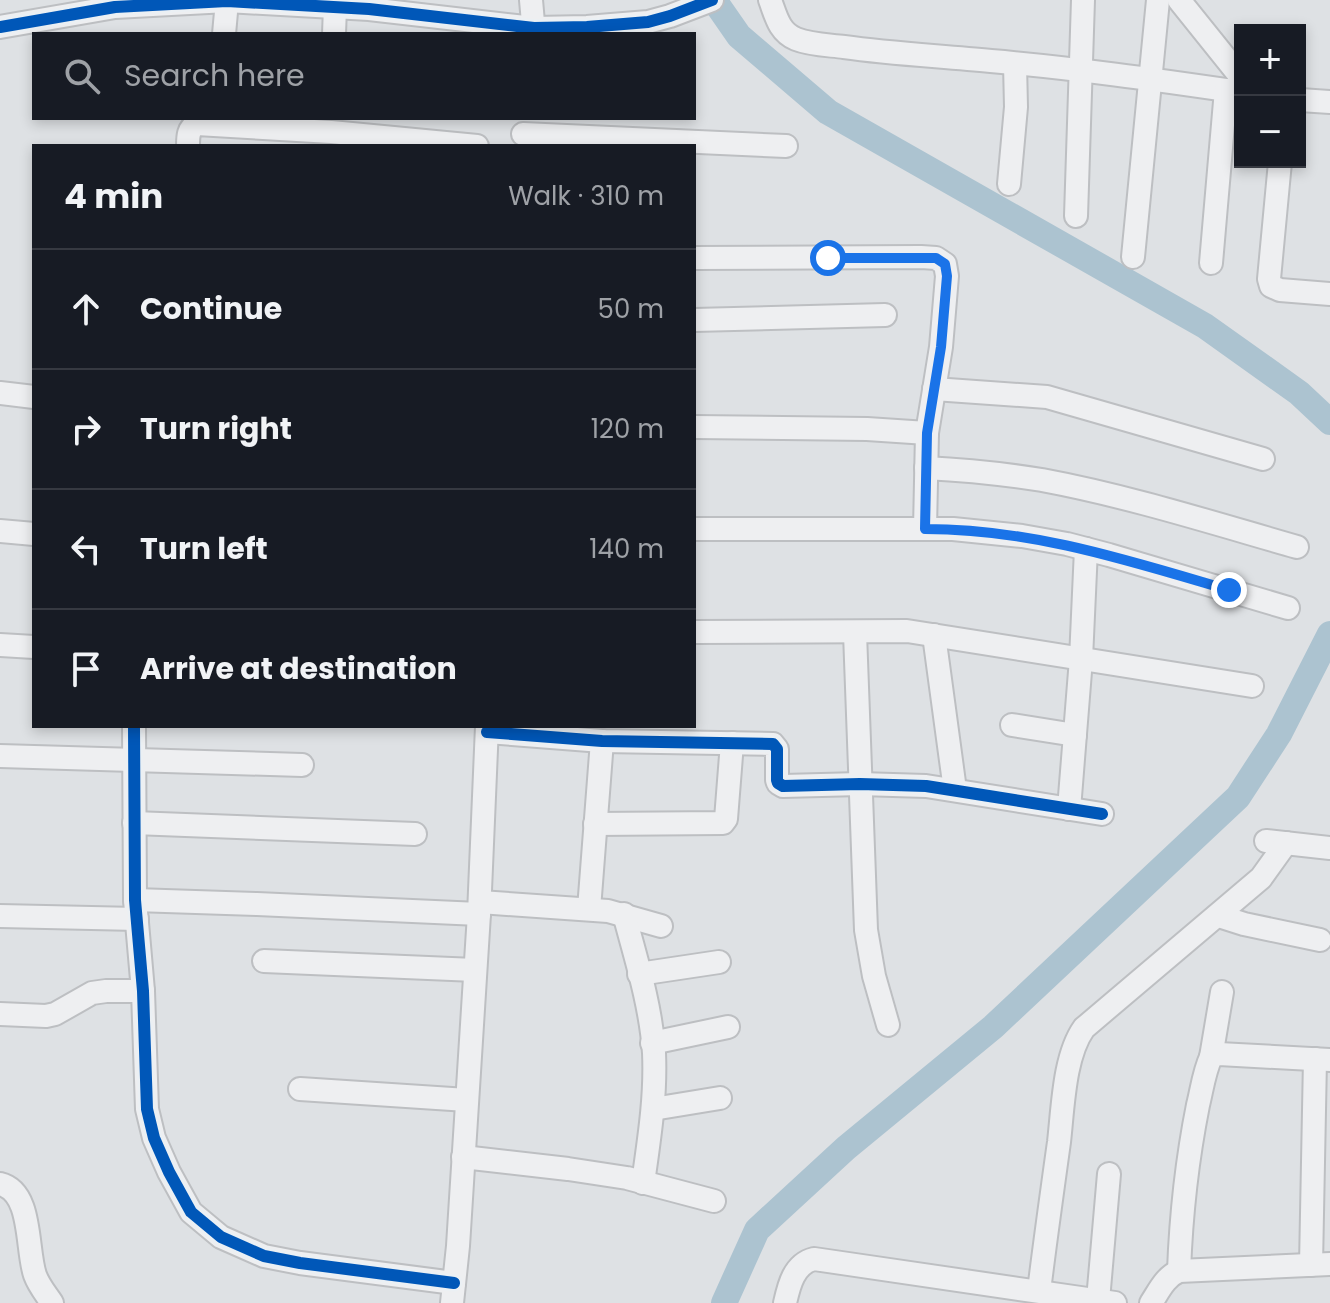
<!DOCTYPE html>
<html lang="en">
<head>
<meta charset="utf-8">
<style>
  :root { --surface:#171b24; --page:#20242c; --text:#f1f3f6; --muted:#9ea1a6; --line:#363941 }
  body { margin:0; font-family:Poppins,sans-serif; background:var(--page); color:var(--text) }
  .controls { position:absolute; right:24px; top:24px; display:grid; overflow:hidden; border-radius:0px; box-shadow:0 4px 12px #0003 }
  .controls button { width:72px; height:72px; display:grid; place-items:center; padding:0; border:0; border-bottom:2px solid var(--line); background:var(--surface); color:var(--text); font:40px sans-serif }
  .stop { position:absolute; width:24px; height:24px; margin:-18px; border:6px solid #1a73e8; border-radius:50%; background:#fff }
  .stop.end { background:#1a73e8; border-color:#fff; box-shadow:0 2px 8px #0008 }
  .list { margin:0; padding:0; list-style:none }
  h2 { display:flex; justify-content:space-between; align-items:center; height:104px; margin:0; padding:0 32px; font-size:34px }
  h2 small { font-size:26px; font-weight:400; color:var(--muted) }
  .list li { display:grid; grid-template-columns:52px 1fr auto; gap:24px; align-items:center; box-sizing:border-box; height:120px; padding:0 32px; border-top:2px solid var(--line) }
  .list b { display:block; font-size:30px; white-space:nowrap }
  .list em { font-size:26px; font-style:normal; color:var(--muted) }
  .icon { flex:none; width:44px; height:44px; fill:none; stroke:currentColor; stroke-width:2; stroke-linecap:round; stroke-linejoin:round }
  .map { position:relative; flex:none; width:1330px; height:1303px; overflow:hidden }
  .search { position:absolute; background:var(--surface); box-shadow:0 4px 12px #0003; left:32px; top:32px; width:664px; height:88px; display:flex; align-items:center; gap:20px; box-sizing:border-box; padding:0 28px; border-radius:0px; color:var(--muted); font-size:30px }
  .panel { position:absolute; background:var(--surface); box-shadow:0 4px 12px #0003; left:32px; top:144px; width:664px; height:584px; border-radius:0px }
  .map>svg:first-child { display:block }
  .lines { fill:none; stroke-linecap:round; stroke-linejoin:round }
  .river { stroke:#acc3d0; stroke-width:26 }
  .minor-casing { stroke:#bdbfc2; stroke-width:26 }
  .minor { stroke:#eeeff1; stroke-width:22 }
  .cycleway-casing { stroke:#ebf0f4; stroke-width:17 }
  .cycleway { stroke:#0057b8; stroke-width:12 }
  .route { stroke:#1a73e8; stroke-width:10 }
</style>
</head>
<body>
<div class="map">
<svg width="1330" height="1303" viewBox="0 0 1330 1303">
  <rect width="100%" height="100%" fill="#dee1e4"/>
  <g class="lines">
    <g class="river">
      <polyline points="714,0 739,36 828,112 1205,326 1299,393 1330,422"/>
      <polyline points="724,1303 757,1230 846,1148 993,1027 1238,797 1279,734 1330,634"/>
    </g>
    <defs>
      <g id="minor">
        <polyline points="531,0 534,34"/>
        <path d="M770,0C776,16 779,32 796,39C811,45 829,45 844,47C893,54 942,56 991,61C1074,68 1157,80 1240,92"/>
        <polyline points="1179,0 1240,76"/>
        <polyline points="0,27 115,7 227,1 369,9 534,28 587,27 648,22 670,16 712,0"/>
        <polyline points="224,34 227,1"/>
        <polyline points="334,34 335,7"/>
        <polyline points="1300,100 1330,102"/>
        <polyline points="523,134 786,146"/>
        <path d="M188,146C188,137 188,128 197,124L331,132L477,146"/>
        <polyline points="1280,162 1269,279 1271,286 1280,290 1330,294"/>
        <polyline points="1009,184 1016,107 1015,64"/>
        <polyline points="1076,216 1083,0"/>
        <polyline points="1133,257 1158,0"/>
        <polyline points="694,258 921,257 936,258 945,264 947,276 941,347 927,433 925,529"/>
        <polyline points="1211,263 1226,90"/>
        <polyline points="694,320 885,315"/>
        <polyline points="934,389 1047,397 1263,459"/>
        <polyline points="0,393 34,397"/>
        <polyline points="694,427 867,429 927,433"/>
        <path d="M926,468C965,470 1004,474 1042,480C1128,496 1213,523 1297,547"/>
        <polyline points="694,529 953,529 1022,536 1067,544 1109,555 1288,608"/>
        <polyline points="0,531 34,534"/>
        <polyline points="694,632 907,631 1252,686"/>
        <polyline points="855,633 866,930 874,976 888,1025"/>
        <polyline points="934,635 955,790"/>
        <polyline points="0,645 34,647"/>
        <polyline points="1012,725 1075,735"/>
        <polyline points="134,726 135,900 143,991 147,1109 154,1138 169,1172 191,1212 221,1237 264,1256 300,1263 454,1283"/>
        <polyline points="487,732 602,741 773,744 777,749 777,780 778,783 783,786 860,784 926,786 1102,814"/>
        <polyline points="0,756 302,765"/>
        <polyline points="1069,809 1081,659 1086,549"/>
        <polyline points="134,823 415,834"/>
        <polyline points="595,824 723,823 726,819 732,743"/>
        <polyline points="1266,841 1330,848"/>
        <polyline points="135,900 257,904 479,914"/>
        <polyline points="480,902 608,911 661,926"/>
        <polyline points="589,909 602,741"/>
        <path d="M624,914C636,959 651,1006 654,1053C656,1097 649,1140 643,1183"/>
        <polyline points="0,916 137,919"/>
        <polyline points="1219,916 1244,924 1320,940"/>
        <polyline points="264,961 475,970"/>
        <polyline points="639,974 719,962"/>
        <polyline points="0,1014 46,1016 55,1014 92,993 106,991 143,991"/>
        <polyline points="652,1043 728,1027"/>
        <polyline points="1211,1057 1222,992"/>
        <polyline points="300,1089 467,1100"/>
        <polyline points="653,1109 720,1098"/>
        <polyline points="463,1157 568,1169 627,1178 714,1201"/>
        <path d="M0,1184C33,1192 26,1249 35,1275C39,1286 46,1294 52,1303"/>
        <polyline points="1311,1265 1315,1059"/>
        <path d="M1179,1271C1181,1216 1187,1160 1198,1105C1202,1089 1204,1072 1211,1057L1219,1054L1330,1060"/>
        <path d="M1039,1291C1045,1242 1052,1192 1059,1142C1063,1107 1064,1056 1084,1028L1261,878L1286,843"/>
        <polyline points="1098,1300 1109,1174"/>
        <polyline points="452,1303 458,1246 479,914 487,726"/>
        <path d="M785,1303C789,1285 794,1264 814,1259L1115,1303"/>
        <path d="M1151,1303C1159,1291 1165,1277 1179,1271L1330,1264"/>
      </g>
    </defs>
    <use href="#minor" class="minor-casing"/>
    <use href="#minor" class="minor"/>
    <defs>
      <g id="cycleway">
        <polyline points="0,27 115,7 227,1 369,9 534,28 587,27 648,22 670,16 712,0"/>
        <polyline points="134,726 135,900 143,991 147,1109 154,1138 169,1172 191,1212 221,1237 264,1256 300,1263 454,1283"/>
        <polyline points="487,732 602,741 773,744 777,749 777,780 778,783 783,786 860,784 926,786 1102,814"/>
      </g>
    </defs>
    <use href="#cycleway" class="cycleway-casing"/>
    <use href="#cycleway" class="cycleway"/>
  </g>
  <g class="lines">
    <path class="route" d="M828,258H936L945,264L947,276L941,347L927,433L925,529C1032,529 1127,560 1229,590"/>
  </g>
</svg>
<div class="controls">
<button>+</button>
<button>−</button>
</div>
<div class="stop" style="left:828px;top:258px"></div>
<div class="stop end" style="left:1229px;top:590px"></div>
<div class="search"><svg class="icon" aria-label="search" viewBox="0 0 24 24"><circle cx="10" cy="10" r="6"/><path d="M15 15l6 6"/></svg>Search here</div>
<section class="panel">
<h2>4 min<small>Walk · 310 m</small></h2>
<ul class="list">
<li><svg class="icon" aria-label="ahead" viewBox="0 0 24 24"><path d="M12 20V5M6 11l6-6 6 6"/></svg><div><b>Continue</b></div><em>50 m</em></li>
<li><svg class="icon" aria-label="right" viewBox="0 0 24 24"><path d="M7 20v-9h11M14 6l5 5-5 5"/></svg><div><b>Turn right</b></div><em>120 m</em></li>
<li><svg class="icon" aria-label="left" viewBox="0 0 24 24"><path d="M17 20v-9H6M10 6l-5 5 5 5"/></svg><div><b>Turn left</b></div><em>140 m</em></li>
<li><svg class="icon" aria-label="arrive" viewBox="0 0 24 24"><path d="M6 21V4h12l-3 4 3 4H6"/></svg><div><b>Arrive at destination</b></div></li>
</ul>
</section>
</div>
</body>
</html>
